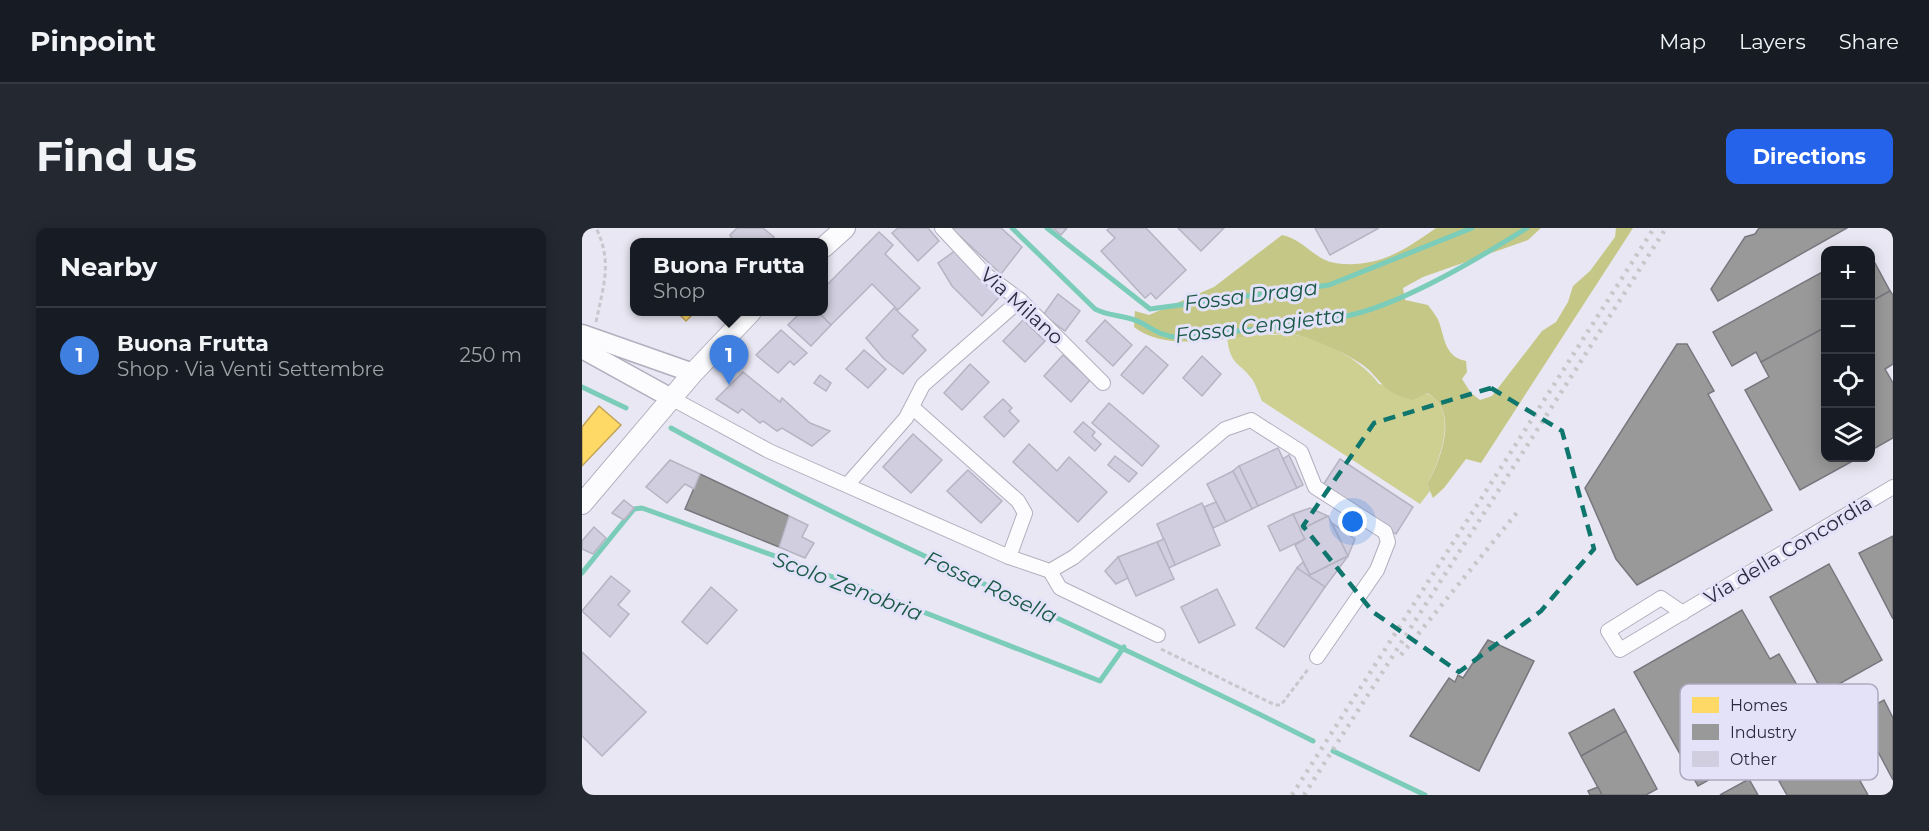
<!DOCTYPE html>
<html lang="en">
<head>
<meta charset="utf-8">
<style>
  :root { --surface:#171b24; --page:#242831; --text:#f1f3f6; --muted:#9ea1a6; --line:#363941; --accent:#2563eb }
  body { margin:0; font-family:Montserrat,sans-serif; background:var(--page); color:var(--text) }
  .controls { position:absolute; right:18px; top:18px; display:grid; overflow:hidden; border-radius:12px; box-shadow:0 3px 15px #0003 }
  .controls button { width:54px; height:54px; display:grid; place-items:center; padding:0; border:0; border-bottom:2px solid var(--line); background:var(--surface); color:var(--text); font:30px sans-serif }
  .you { position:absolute; left:771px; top:294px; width:21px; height:21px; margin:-15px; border:4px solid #fff; border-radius:50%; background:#1a73e8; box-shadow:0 0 0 9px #1a73e833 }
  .badge { display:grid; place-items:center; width:39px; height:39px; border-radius:50%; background:var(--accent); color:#fff; font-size:20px; font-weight:700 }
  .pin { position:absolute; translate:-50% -50px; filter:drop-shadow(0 2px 3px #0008) }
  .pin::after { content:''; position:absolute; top:32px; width:21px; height:18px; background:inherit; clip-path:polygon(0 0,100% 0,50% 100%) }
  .popup { position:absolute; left:48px; top:10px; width:198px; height:78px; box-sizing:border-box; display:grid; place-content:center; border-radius:12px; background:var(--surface); filter:drop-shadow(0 2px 4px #0005); font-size:20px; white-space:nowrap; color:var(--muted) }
  .popup b { font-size:22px; color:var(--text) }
  .popup::after { content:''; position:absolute; left:50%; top:100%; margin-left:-12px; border:12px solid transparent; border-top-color:var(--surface) }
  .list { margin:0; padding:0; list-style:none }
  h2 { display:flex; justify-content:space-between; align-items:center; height:78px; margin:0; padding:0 24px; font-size:26px }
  h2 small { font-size:20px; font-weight:400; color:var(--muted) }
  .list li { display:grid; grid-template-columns:39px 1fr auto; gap:18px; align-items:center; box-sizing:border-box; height:96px; padding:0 24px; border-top:2px solid var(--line) }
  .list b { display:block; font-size:22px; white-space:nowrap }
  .list p { margin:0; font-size:20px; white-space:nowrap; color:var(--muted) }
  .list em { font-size:20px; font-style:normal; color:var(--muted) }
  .icon { flex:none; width:33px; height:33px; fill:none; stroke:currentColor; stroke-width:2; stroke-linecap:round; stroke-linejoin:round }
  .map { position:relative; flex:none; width:1311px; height:567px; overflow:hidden; border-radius:12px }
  header { display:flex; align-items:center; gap:36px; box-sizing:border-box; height:84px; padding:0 30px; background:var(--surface); border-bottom:2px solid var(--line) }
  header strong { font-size:28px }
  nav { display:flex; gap:33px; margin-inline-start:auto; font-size:21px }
  .intro { display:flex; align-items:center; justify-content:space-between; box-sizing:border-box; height:144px; padding:0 36px }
  h1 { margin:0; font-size:42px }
  .button { padding:15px 27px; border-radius:12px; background:var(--accent); color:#fff; font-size:21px; font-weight:700 }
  main { display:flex; gap:36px; padding:0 36px }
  aside { flex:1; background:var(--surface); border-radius:12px; box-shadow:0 3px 15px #0003 }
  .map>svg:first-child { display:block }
  .green { fill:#ced092 }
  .forest { fill:#c5c786 }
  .homes { fill:#ffd966; stroke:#c0a45a; stroke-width:1.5 }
  .industry { fill:#999; stroke:#79777e; stroke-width:1.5 }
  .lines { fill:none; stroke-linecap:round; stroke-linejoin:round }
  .stream { stroke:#7cccba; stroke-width:5 }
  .building { fill:#d1cedf; stroke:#b6b4c3; stroke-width:1.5 }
  .minor-casing { stroke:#b2afbe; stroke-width:16 }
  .tertiary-casing { stroke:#b2afbe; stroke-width:21 }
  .secondary-casing { stroke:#b2afbe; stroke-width:22 }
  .path { stroke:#c8c7cd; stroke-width:3; stroke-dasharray:4.5 3; stroke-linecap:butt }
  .minor { stroke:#fcfbfd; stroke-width:14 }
  .tertiary { stroke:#fcfbfd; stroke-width:18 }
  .secondary { stroke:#fcfbfd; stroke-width:20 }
  .rail { stroke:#c7c7ca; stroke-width:4.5; stroke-dasharray:3 6; stroke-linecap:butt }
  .marked { fill:none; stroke:#0f766e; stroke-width:4.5; stroke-dasharray:12 8; stroke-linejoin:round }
  .labels { text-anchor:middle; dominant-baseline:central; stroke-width:6; stroke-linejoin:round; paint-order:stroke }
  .street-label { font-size:20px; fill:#2d293e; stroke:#e4e2f8 }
  .water-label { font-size:21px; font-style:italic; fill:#1a5948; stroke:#e4e2f8 }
  .key { fill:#e4e2f8; stroke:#adaac0; stroke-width:1.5 }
  .key-label { font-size:16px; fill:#2d293e }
</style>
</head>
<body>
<header>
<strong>Pinpoint</strong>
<nav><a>Map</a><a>Layers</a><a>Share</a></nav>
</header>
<div class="intro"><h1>Find us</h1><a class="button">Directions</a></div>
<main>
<aside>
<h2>Nearby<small></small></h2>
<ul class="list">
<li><span class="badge" style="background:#3f7fe0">1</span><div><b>Buona Frutta</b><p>Shop · Via Venti Settembre</p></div><em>250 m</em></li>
</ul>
</aside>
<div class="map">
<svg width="1311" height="567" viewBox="0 0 1311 567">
  <rect width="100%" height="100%" fill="#e8e7f3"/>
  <path class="green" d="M708,106C739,111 778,130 797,156C810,158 842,161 851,169C875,188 857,235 845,256L848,263L838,276L680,173C677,167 675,160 672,154C658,133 648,139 645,109Z"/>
  <path class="forest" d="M854,0H959L946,12L841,49L821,60L823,72L846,77C850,83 856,89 858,97C863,113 864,129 884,133L885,144L880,151L889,165L898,172L910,168L960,103L974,94L986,74L991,58L1008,43L1033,9L1034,0H1051L899,235L884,231L862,260L851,270L845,256C859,232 878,182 845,165L831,172C806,166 803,159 787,142C775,130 726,107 708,106C661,103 590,129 552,99L553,83L567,87L632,59L700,7C718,11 727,24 743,32C749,35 755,35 761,36C800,38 824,21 854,0Z"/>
  <g class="homes">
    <polygon points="95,84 113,84 104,93"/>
    <polygon points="17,178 39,197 0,238 0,199"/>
  </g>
  <g class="industry">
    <polygon points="1177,0 1265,0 1136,73 1129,61 1163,9 1173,6"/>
    <polygon points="1288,26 1308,63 1288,74"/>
    <polygon points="1244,42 1244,99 1179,134 1174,124 1150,138 1131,104"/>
    <polygon points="1308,63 1311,67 1311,136 1303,141 1311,155 1311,210 1288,223 1288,74"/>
    <polygon points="1244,99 1244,230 1276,230 1218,262 1163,162 1187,149 1179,134"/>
    <polygon points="1095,116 1105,116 1132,163 1126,166 1190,282 1055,357 1034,331 1003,260"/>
    <polygon points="118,246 207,288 197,319 103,281"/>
    <polygon points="1311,308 1311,391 1277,325"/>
    <polygon points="1247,336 1300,432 1241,465 1188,369"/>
    <polygon points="1160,382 1188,431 1197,426 1227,478 1189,500 1196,513 1116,558 1052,444"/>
    <polygon points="906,412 952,433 897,543 828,508 867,450 873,454 876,447 881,450"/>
    <polygon points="1302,472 1311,490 1311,552 1276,486"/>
    <polygon points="1032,481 1044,503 999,528 987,505"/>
    <polygon points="1044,503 1075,561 1064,567 1020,567 999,528"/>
    <polygon points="1259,519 1286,567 1205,567 1197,553"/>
    <polygon points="1167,551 1176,567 1138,567"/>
    <polygon points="1016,559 1020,567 1008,567 1006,563"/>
  </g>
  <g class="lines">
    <g class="stream">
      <path d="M430,0L513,81C525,87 534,87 546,90C566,94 572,108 596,109C655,102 716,100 773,86C827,72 897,30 945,0"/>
      <polyline points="465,0 568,81 747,57 890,0"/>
      <polyline points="0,159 44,180"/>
      <path d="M89,200C297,315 519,405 731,513"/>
      <polyline points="0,345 52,281 60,280 262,353 518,453 542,419"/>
      <polyline points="751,523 843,567"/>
    </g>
  </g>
  <g class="building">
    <polygon points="155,0 181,0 192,9 187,15 148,15 150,11 148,7"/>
    <polygon points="316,0 346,0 357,13 336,33 310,5"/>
    <polygon points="369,0 419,0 440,19 419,46"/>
    <polygon points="471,0 485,0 479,7"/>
    <polygon points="528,0 564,0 604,42 574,71 569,65 563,70 519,23 533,10 525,2"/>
    <polygon points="596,0 642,0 619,23"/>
    <polygon points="733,0 797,0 748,27"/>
    <polygon points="297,4 311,17 303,26 338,60 316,82 290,56 249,97 236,84 242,84 242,60"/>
    <polygon points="374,22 398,51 418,68 400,88 370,58 356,35"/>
    <polygon points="476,66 498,83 483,103 461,87"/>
    <polygon points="312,80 336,102 330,108 344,122 321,146 302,131 284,110"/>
    <polygon points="219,84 236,84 249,97 229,118 206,97"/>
    <polygon points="441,92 463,113 443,134 421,113"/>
    <polygon points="523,92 550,117 531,138 504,113"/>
    <polygon points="199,102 225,125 212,137 208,133 196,145 174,127"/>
    <polygon points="564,118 586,137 561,166 539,147"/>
    <polygon points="282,122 304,141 286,160 264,141"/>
    <polygon points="481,127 508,152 489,174 462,148"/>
    <polygon points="620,128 639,146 620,168 601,150"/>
    <polygon points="388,136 407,154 380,182 362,165"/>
    <polygon points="161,144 198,174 200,170 228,195 248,203 230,218 200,200 195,203 181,193 178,195 160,181 156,185 134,171"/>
    <polygon points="238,147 249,155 244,163 232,155"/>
    <polygon points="421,171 430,180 427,183 437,193 422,209 402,189"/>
    <polygon points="527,175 577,218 560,238 510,195"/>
    <polygon points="501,194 513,204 510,208 519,216 513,223 492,204"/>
    <polygon points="331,206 360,232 329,265 301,239"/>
    <polygon points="447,216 475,243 487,229 525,264 496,294 431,234"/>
    <polygon points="696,220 715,260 676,278 657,238"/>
    <polygon points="707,227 721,257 715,260 701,231"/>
    <polygon points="533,228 555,245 547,254 526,237"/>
    <polygon points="758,231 831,279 814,306 741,257"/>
    <polygon points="88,232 118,246 112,261 103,256 85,275 64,259"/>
    <polygon points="657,238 676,278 670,281 651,243"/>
    <polygon points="386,242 420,273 399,295 365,263"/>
    <polygon points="651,243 670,281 644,294 625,256"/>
    <polygon points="42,272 52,280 42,292 30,285"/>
    <polygon points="634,274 644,294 631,300 622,279"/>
    <polygon points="620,275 638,317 593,337 575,296"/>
    <polygon points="728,280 746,288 718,302 711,286"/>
    <polygon points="711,286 723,311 698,323 686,298"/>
    <polygon points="207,288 226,297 220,309 232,315 223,330 197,319"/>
    <polygon points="746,288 766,328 728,347 713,317 723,311 718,302"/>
    <polygon points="750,295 773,311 766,328"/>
    <polygon points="12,299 24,310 11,326 0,321 0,313"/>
    <polygon points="582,311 593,337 587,340 575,314"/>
    <polygon points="575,314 592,351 554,368 536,329"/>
    <polygon points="766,328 743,359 715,340 721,334 728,347"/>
    <polygon points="536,329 546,350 534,356 523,343"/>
    <polygon points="715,340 743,359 702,419 674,400"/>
    <polygon points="29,348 48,363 36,377 47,386 28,409 0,383"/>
    <polygon points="129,359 155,382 125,416 100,394"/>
    <polygon points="635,361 653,397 617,415 599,379"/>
    <polygon points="0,424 64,484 20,528 0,508"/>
  </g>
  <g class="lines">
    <defs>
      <g id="minor">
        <polyline points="360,0 403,46 438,72 521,155"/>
        <polyline points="89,170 187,223 427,329 468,343 492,329 643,201 669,192 719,224 733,259 803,304 806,314 795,342 735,429"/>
        <polyline points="330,179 436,273 443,285 427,329"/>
        <polyline points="266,256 324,190 341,157 438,72"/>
        <polyline points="468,343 478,360 576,407"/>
        <polyline points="1101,385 1079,370 1026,403 1038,422 1311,259"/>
      </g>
      <g id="tertiary">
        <polyline points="0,106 111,145"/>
        <polyline points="0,121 89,170"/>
      </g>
      <g id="secondary">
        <polyline points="242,19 263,0"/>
        <polyline points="0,276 111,145 169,84"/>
      </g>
    </defs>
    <use href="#minor" class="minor-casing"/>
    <use href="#tertiary" class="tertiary-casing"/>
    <use href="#secondary" class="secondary-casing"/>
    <g class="path">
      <path d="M14,94C21,59 31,34 14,0"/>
      <polyline points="579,421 693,477 699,477 727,440"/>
    </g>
    <use href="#minor" class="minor"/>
    <use href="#tertiary" class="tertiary"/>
    <use href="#secondary" class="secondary"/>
    <g class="rail">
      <polyline points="819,427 937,282"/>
      <polyline points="710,567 1072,0"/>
      <polyline points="722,567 1084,0"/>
    </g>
  </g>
  <path class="marked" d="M909,160L980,203L1012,321L959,383L877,444L791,384L721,298L792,195Z"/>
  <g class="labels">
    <g class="street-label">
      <text transform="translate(440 78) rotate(42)">Via Milano</text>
      <text transform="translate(1206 322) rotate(-31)">Via della Concordia</text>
    </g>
    <g class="water-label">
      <text transform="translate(669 67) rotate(-7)">Fossa Draga</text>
      <text transform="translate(678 97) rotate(-7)">Fossa Cengietta</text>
      <text transform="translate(266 358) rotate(21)">Scolo Zenobria</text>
      <text transform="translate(409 359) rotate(25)">Fossa Rosella</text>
    </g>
  </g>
  <rect x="1098" y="456" width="198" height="96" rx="9" class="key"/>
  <rect x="1110" y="469" width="27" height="16" fill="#ffd966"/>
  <rect x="1110" y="496" width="27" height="16" fill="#999"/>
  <rect x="1110" y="523" width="27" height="16" fill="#d1cedf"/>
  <g class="key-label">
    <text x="1148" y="483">Homes</text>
    <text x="1148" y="510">Industry</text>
    <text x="1148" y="537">Other</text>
  </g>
</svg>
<div class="controls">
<button>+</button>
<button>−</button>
<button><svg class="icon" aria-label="locate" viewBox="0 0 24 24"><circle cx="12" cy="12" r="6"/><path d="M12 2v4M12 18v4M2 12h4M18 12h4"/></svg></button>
<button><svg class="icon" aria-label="layers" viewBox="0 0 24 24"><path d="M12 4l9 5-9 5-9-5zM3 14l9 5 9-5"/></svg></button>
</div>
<div class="you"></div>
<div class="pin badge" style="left:147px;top:157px;background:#3f7fe0">1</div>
<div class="popup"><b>Buona Frutta</b>Shop</div>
</div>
</main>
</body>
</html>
